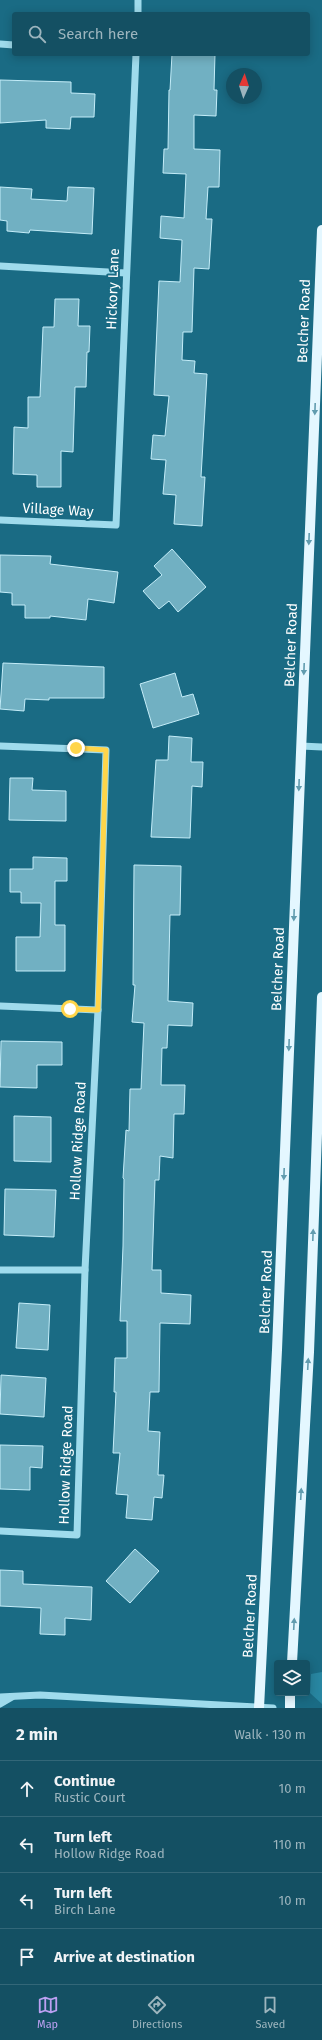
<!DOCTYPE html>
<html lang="en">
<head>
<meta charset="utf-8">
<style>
  :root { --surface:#145063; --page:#215a6c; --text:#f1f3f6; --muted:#9db5be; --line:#336778; --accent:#bca0f2 }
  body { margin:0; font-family:"Fira Sans",sans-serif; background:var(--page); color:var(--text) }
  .controls { position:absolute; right:12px; bottom:12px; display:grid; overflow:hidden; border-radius:4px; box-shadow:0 2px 10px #0003 }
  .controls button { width:36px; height:36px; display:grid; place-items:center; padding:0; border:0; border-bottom:1px solid var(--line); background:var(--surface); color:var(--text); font:20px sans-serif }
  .compass { position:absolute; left:226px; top:68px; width:36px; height:36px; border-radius:50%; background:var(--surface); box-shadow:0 2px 10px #0003; rotate:3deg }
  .stop { position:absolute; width:12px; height:12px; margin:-9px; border:3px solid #ffd54a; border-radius:50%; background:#fff }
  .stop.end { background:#ffd54a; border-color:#fff; box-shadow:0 1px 4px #0008 }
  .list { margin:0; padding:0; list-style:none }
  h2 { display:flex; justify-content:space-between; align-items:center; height:52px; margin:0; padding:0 16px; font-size:17px }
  h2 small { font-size:13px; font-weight:400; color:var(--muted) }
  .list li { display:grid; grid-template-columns:26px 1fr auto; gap:12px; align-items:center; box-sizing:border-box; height:56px; padding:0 16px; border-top:1px solid var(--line) }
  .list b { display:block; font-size:15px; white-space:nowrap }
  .list p { margin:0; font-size:13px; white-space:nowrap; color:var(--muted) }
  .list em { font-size:13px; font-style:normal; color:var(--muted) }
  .icon { flex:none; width:22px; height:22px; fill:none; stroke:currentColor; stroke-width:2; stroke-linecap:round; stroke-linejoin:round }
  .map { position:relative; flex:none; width:322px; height:1708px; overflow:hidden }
  .search { position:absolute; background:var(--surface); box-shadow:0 2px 10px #0003; left:12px; right:12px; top:12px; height:44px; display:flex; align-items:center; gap:10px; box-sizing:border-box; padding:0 14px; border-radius:4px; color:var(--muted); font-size:15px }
  .sheet { height:276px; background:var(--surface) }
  nav { display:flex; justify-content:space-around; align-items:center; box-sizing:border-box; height:56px; border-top:1px solid var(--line); background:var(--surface); font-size:11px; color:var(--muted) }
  nav a { display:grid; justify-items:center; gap:2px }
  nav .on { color:var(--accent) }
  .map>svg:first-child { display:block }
  .green { fill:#2886a1 }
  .building { fill:#71b0c2; stroke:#c4edf9 }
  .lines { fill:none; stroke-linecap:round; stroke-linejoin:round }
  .minor { stroke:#9fdbec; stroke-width:7 }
  .major { stroke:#e4f7ff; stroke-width:10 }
  .oneway { fill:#619caf }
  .route { stroke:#ffd54a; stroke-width:5 }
  .labels { text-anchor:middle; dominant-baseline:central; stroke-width:4; stroke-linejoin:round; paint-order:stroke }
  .street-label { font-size:14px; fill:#fff; stroke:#1a6b84 }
</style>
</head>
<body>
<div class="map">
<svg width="322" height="1708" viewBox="0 0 322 1708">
  <rect width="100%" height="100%" fill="#1a6b84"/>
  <polygon class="green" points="322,1672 322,1704 310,1693 311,1674"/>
  <g class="building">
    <polygon points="172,54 215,54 214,90 217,90 216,116 194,115 194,149 220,150 219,187 208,187 206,219 212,219 209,269 194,268 192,332 183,332 182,360 195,361 194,373 207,374 201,477 205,477 202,526 174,524 176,495 163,494 166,460 151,459 153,435 165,436 169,396 154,395 159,281 180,282 182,240 160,238 161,216 184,218 186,174 163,173 164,149 168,149 169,90 170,90"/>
    <polygon points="0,80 71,82 71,93 95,94 94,117 71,117 70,129 46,128 46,120 0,123"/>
    <polygon points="0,187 32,189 31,199 67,201 68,187 94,188 92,234 30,230 29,233 7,231 7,221 0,220"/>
    <polygon points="55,299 79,299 78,326 90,326 89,352 87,352 86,387 75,387 73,452 61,451 61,487 37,487 37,475 13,474 14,427 28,428 28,397 40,397 43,327 54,327"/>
    <polygon points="172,549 206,587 178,612 169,601 159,609 143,591 162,575 154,566"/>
    <polygon points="0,555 51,556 50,564 118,572 114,603 88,599 86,620 50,616 50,618 25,618 25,605 12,605 12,593 0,592"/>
    <polygon points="3,663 104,667 104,698 49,698 49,700 25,699 24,711 0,709"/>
    <polygon points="175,673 182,697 193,694 199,714 153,728 140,684"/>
    <polygon points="169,736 192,738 191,762 203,762 202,787 192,786 190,838 151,837 156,760 168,760"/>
    <polygon points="10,778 33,778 32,790 66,791 66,821 9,820"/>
    <polygon points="33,857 67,858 67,881 55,881 55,925 65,925 65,971 16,971 16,937 40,937 41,903 21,903 21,892 10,892 10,869 33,869"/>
    <polygon points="134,865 181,866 180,915 170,915 168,1001 193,1003 192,1026 168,1025 167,1048 162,1048 161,1085 185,1085 184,1114 174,1114 173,1158 160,1156 159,1180 155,1180 152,1270 161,1270 161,1293 191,1295 190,1324 160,1323 159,1392 150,1392 148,1431 160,1432 158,1475 164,1475 162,1498 154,1497 152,1520 126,1518 128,1495 116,1494 120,1453 113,1453 116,1392 114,1392 115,1358 127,1358 127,1321 120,1321 123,1246 124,1179 123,1178 126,1130 129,1131 130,1089 141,1089 144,1023 132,1022 135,985 133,985"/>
    <polygon points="1,1041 62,1042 62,1065 37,1065 37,1088 0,1087"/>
    <polygon points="14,1116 51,1117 51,1162 14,1161"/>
    <polygon points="5,1189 56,1190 54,1237 4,1235"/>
    <polygon points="19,1303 50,1305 48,1350 16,1348"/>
    <polygon points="1,1375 46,1378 44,1417 0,1414"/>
    <polygon points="0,1445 43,1446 42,1468 30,1467 30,1490 0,1489"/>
    <polygon points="135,1549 159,1571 130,1603 106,1581"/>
    <polygon points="0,1570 23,1571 23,1584 92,1587 91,1620 65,1618 65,1635 40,1634 41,1608 0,1606"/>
  </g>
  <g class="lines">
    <g class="minor">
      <polyline points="138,14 138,0"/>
      <polyline points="0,44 14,45"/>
      <polyline points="0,266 126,273"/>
      <polyline points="0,520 116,525 136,54"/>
      <polyline points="0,746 106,750 98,1010 85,1270 77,1535 0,1531"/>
      <polyline points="301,746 322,747"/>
      <polyline points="0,1006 98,1010"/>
      <polyline points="0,1270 85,1270"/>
      <polyline points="0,1697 40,1695 273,1708"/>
      <polyline points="0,1704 12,1697"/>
    </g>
    <g class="major">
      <polyline points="292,1663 309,1352 322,997"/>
      <polyline points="259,1708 277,1350 322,230"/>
      <polyline points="290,1708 290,1693"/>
    </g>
  </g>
  <defs><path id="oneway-solid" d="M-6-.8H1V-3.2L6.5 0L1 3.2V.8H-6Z"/></defs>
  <g class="oneway">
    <use href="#oneway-solid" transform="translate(315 409) rotate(92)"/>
    <use href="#oneway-solid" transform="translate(309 539) rotate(92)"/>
    <use href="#oneway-solid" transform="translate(304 669) rotate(92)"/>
    <use href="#oneway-solid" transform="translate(299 785) rotate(92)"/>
    <use href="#oneway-solid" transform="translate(294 915) rotate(92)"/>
    <use href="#oneway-solid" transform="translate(289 1045) rotate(92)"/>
    <use href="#oneway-solid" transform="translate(284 1174) rotate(92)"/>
    <use href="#oneway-solid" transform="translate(313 1235) rotate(-88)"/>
    <use href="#oneway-solid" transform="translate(308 1364) rotate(-87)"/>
    <use href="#oneway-solid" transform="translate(301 1494) rotate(-87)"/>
    <use href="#oneway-solid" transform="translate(294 1624) rotate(-87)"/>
  </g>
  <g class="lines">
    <polyline class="route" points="70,1009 98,1010 106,750 76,748"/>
  </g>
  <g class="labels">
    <g class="street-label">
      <text transform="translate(113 289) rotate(-88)">Hickory Lane</text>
      <text transform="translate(304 321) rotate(-88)">Belcher Road</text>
      <text transform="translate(58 510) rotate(3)">Village Way</text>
      <text transform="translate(291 645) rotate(-88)">Belcher Road</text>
      <text transform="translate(278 969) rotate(-88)">Belcher Road</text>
      <text transform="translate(78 1141) rotate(-87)">Hollow Ridge Road</text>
      <text transform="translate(266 1292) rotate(-88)">Belcher Road</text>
      <text transform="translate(66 1465) rotate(-88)">Hollow Ridge Road</text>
      <text transform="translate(250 1616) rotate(-87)">Belcher Road</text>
    </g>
  </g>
</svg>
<div class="controls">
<button><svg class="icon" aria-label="layers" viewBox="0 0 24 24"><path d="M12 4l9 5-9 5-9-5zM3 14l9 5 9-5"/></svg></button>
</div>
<svg class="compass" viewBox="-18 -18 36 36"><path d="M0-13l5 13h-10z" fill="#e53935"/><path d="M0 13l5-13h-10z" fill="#9db5be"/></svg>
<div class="stop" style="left:70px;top:1009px"></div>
<div class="stop end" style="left:76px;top:748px"></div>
<div class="search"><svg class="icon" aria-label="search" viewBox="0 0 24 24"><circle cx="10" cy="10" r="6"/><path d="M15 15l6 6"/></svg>Search here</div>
</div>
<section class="sheet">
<h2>2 min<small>Walk · 130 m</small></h2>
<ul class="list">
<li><svg class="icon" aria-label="ahead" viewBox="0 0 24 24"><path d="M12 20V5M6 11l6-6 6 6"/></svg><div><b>Continue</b><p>Rustic Court</p></div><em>10 m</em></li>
<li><svg class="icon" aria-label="left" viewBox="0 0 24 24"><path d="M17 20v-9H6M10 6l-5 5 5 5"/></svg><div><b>Turn left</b><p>Hollow Ridge Road</p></div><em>110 m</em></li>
<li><svg class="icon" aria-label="left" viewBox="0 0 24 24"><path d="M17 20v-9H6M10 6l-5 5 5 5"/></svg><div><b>Turn left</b><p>Birch Lane</p></div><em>10 m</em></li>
<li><svg class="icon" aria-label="arrive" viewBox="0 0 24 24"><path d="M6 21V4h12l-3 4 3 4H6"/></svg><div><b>Arrive at destination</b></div></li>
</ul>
</section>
<nav>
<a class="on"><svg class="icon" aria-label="map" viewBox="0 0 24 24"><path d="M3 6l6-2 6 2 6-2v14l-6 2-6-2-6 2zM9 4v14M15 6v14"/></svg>Map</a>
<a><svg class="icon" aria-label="directions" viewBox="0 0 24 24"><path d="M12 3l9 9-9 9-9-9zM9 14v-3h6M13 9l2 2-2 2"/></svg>Directions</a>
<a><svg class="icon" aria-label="saved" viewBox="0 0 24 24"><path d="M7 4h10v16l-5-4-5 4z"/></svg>Saved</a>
</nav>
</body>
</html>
